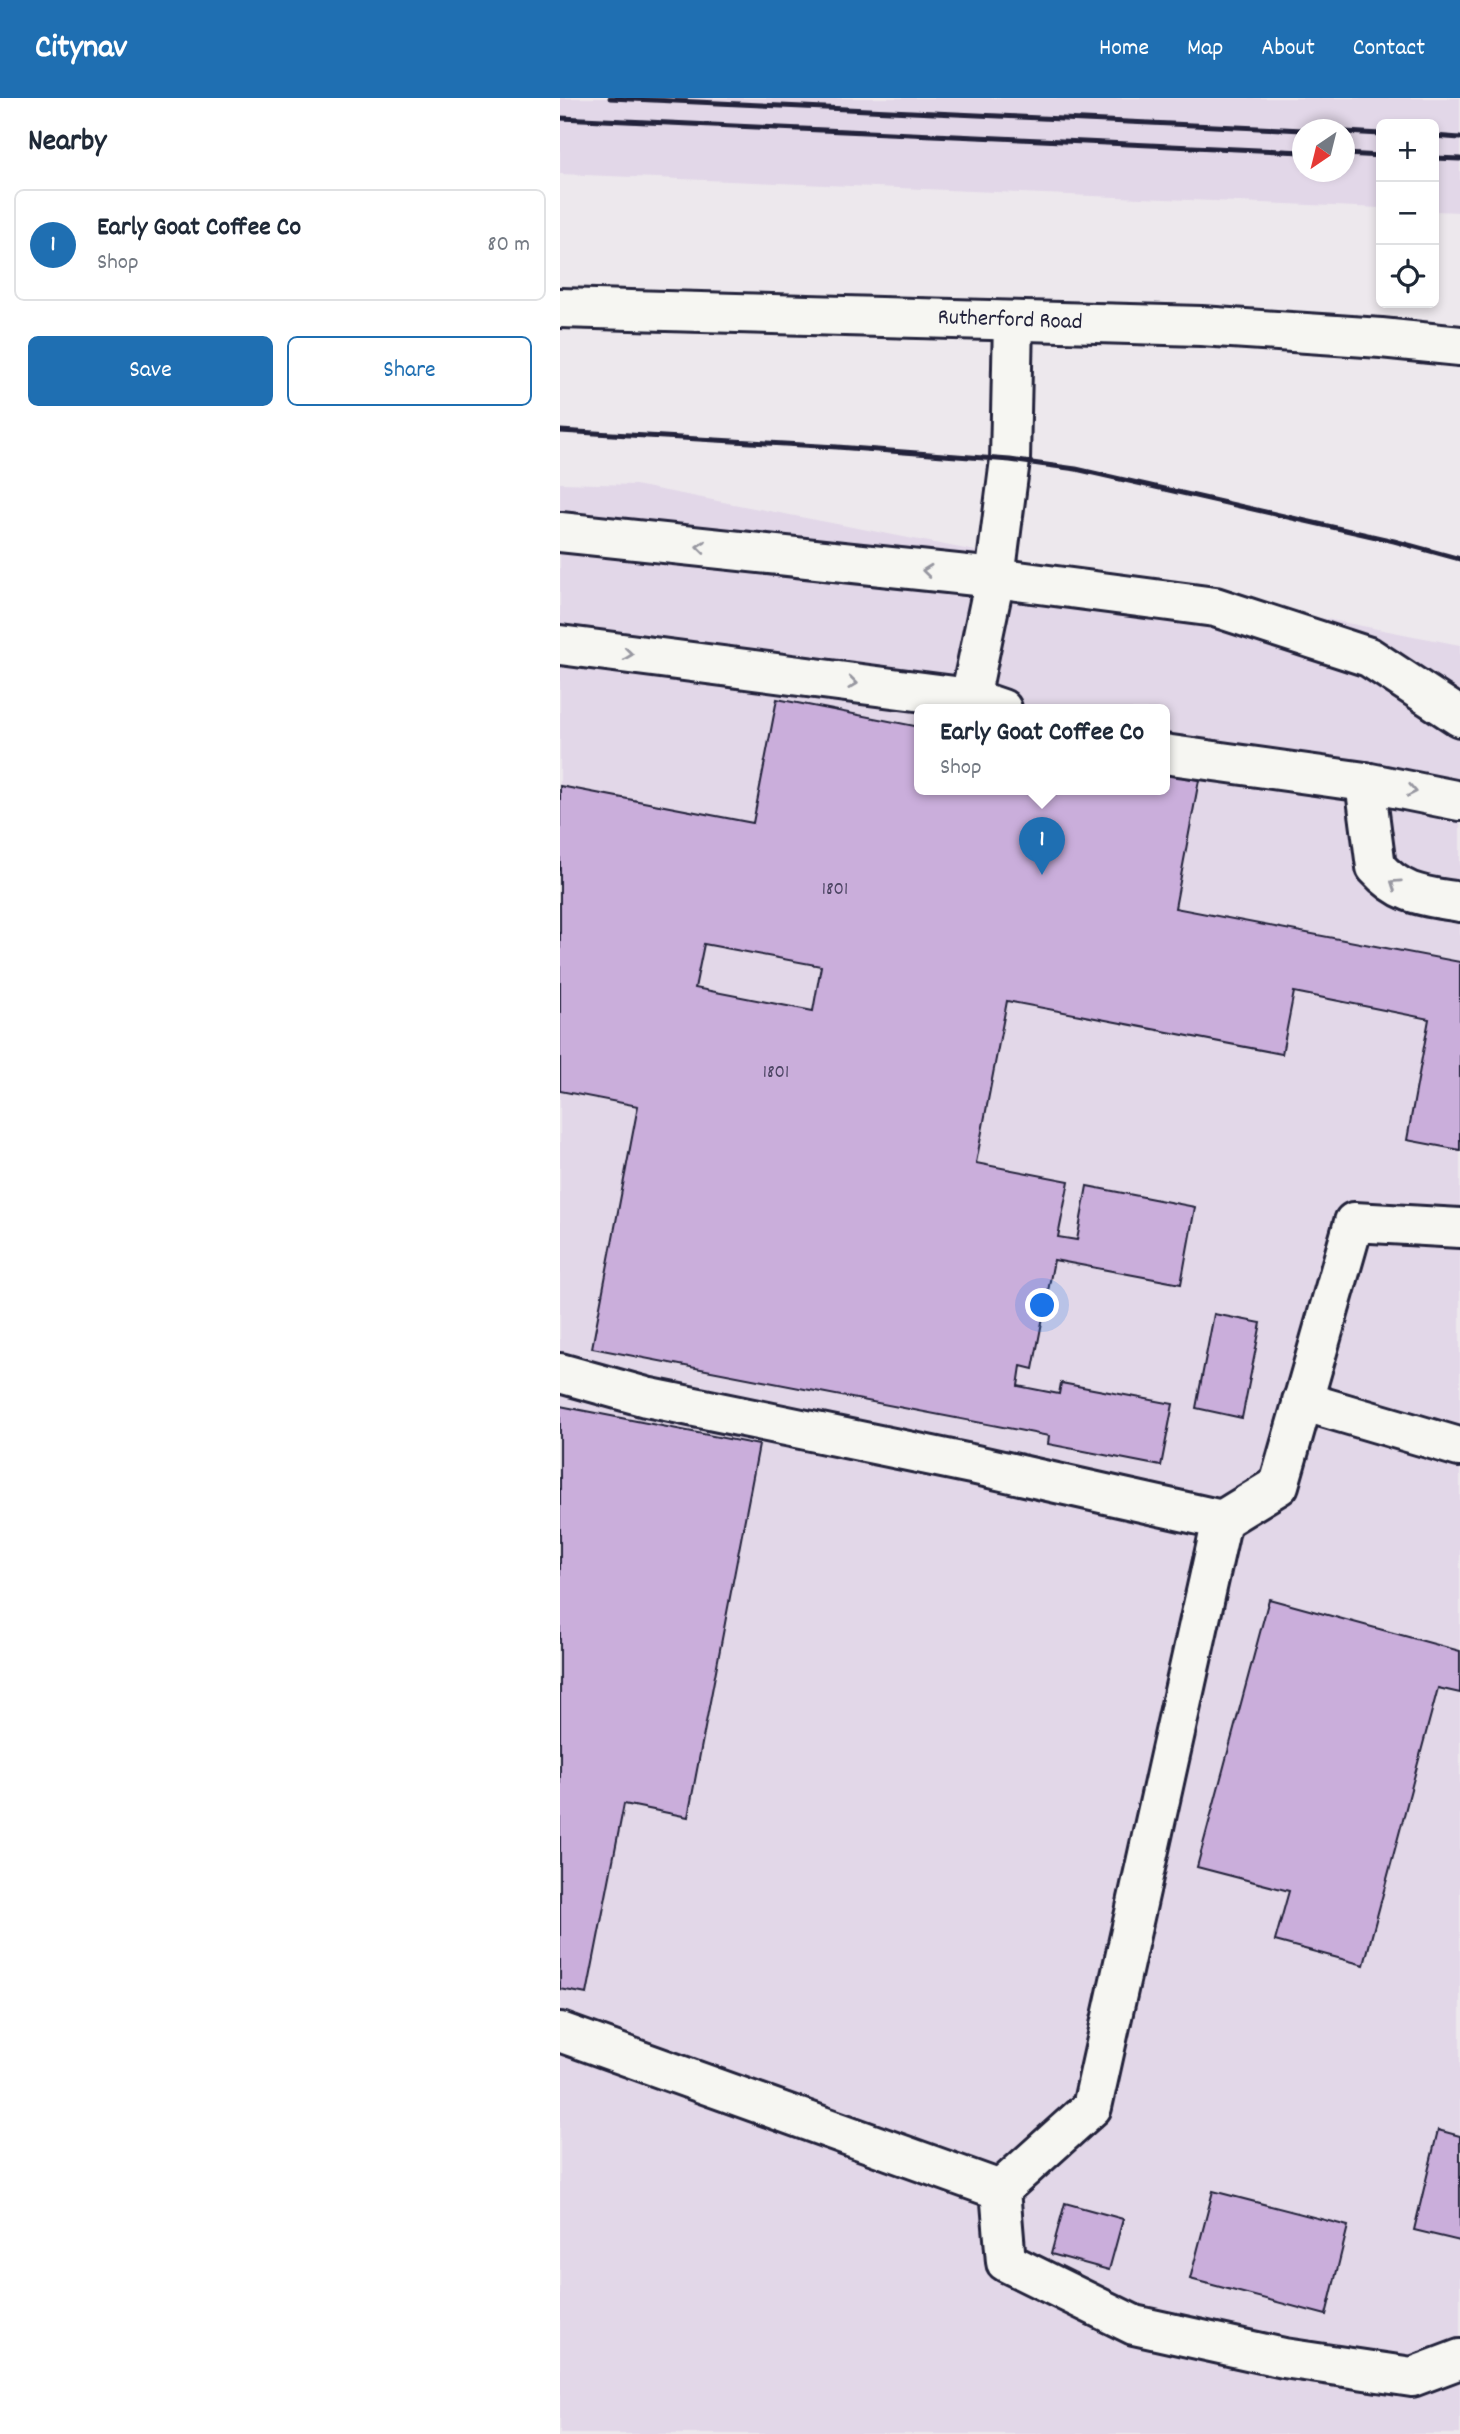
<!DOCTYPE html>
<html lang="en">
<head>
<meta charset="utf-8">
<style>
  :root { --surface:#fff; --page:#f2f2f3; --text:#1f2937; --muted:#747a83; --line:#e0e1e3; --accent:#1f6fb2 }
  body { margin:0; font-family:Dekko,sans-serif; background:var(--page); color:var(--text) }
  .controls { position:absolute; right:21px; top:21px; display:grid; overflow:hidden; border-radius:10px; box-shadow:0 4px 10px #0003 }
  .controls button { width:63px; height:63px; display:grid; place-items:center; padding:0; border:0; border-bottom:2px solid var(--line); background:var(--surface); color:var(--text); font:35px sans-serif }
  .compass { position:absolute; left:732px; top:21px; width:63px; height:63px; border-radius:50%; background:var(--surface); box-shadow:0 4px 10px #0003; rotate:215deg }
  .you { position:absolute; left:483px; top:1208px; width:24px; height:24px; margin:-18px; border:5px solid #fff; border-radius:50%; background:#1a73e8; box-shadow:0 0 0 10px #1a73e833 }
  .badge { display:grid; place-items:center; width:46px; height:46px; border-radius:50%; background:var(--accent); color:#fff; font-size:23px; font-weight:700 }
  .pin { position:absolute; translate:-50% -58px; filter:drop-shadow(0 2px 4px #0008) }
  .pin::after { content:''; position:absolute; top:37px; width:24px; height:21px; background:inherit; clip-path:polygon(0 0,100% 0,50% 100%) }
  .popup { position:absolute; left:354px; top:606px; width:256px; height:91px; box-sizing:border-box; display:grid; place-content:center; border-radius:10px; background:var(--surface); filter:drop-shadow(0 2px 5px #0005); font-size:23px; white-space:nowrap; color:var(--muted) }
  .popup b { font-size:26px; color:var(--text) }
  .popup::after { content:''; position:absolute; left:50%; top:100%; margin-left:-14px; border:14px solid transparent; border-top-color:var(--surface) }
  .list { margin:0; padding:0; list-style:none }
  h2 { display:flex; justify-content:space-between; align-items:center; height:91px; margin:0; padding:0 28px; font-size:30px }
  h2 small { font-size:23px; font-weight:400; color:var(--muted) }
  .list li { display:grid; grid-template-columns:46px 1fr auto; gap:21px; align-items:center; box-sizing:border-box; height:112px; margin:0 14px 14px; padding:0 14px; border:2px solid var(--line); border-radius:10px }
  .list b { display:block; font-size:26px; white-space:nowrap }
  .list p { margin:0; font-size:23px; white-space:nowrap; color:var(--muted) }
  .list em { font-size:23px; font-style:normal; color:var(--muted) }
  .actions { display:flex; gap:14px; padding:21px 28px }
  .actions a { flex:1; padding:16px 0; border:2px solid var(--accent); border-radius:10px; text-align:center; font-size:24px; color:var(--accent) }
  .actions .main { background:var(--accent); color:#fff }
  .icon { flex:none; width:38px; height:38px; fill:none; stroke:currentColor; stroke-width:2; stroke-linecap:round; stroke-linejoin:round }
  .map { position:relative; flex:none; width:900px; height:2336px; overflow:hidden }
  header { display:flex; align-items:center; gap:42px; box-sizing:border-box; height:98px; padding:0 35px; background:var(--accent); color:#fff }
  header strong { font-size:33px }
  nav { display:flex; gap:38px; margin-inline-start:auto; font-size:24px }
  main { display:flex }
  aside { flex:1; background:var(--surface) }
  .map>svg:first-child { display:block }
  .built { fill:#e2d7e8; fill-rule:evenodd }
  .building { fill:#caaedb; stroke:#22223b; stroke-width:2; fill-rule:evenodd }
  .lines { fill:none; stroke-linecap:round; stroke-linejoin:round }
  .minor-casing { stroke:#22223b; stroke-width:44 }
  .minor { stroke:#f6f6f2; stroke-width:38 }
  .rail { stroke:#22223b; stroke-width:5 }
  .oneway { stroke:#9797a0 }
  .labels { text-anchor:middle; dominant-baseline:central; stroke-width:6; stroke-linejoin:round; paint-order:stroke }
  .number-label { font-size:19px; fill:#4c4563 }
  .street-label { font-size:23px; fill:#22223b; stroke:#f6f6f2 }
</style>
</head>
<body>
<header>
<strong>Citynav</strong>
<nav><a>Home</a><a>Map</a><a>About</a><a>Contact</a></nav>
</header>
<main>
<aside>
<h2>Nearby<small></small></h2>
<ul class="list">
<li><span class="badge">1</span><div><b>Early Goat Coffee Co</b><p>Shop</p></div><em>80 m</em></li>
</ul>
<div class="actions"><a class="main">Save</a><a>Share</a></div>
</aside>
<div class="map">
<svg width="900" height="2336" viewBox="0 0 900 2336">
  <rect width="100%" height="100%" fill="#ede8ed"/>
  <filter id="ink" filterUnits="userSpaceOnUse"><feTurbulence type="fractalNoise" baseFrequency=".0143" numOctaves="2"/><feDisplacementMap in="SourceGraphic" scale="14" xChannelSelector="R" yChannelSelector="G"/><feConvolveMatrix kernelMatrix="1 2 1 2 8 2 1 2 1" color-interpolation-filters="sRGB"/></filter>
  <g filter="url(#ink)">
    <g class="built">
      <path d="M0,0H900V114L874,113V26H821V110L0,76ZM743,32H785V74H743Z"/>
      <path d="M0,385L75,387L900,547V2336H0ZM360,611H604V691H360Z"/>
    </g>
    <g class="building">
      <path d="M217,601L360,629V691H604V676L639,682L615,810L900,864V1052L847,1042L869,921L734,894L722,956L447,903L416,1065L509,1083L498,1139L517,1142L527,1088L635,1109L621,1186L494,1162L473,1271L461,1268L458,1288L499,1296L501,1285L613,1306L601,1368L488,1346L489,1338L32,1250L78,1008L0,993V688L193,725ZM144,846L261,868L253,913L135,890Z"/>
      <polygon points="654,1216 701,1225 682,1320 636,1310"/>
      <polygon points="0,1308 199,1347 128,1719 64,1706 27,1896 0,1891"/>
      <polygon points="709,1501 900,1553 900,1595 878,1590 804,1867 715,1843 729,1793 637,1769"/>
      <polygon points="878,2032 900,2038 900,2143 854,2132"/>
      <polygon points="653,2093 788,2128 766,2217 630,2181"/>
      <polygon points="505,2105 563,2121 549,2172 491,2156"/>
    </g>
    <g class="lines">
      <defs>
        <g id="minor">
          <polyline points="0,210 641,228 821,240 900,248"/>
          <polyline points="0,434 435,480 655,509 809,559 900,619"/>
          <polyline points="0,547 410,600 442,611"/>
          <polyline points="410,600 435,480 450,362 453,223"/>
          <polyline points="604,656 805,684 900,703"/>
          <path d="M805,684L816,769C842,798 864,798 900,804"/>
          <polyline points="0,1275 86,1299 416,1367 662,1422 719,1387 794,1124 900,1130"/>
          <polyline points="742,1303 899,1349"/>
          <polyline points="0,1934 440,2092 532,2009 662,1422"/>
          <polyline points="440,2092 446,2164 574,2227 724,2260 852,2279 900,2261"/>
        </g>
      </defs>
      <use href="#minor" class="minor-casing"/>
      <use href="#minor" class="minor"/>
      <g class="rail">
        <polyline points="50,0 743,32"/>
        <polyline points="0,20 743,54"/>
        <polyline points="785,34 821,36"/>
        <polyline points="874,38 900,40"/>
        <polyline points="785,56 821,58"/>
        <polyline points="874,60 900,61"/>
        <polyline points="0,333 277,349 450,362 516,371 834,443 900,461"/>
      </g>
    </g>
    <defs><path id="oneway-chevron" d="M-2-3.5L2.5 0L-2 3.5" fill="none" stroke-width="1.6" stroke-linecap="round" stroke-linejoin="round" transform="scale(1.75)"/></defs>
    <g class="oneway">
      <use href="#oneway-chevron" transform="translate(141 449) rotate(-174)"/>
      <use href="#oneway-chevron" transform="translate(367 473) rotate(-174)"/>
      <use href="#oneway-chevron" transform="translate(68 556) rotate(7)"/>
      <use href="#oneway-chevron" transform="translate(293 585) rotate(7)"/>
      <use href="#oneway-chevron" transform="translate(852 693) rotate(11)"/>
      <use href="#oneway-chevron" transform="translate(835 786) rotate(-146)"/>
    </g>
  </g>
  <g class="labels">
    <g class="number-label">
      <text x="275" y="792">1801</text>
      <text x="216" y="975">1801</text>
    </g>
    <g class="street-label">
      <text transform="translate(450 223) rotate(2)">Rutherford Road</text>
    </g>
  </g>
</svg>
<div class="controls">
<button>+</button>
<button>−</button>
<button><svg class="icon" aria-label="locate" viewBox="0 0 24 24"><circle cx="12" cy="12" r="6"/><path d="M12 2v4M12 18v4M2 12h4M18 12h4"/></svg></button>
</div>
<svg class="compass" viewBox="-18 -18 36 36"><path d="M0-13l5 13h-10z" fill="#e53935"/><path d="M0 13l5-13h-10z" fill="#747a83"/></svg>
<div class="you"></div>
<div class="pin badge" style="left:482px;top:777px">1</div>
<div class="popup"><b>Early Goat Coffee Co</b>Shop</div>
</div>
</main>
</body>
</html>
